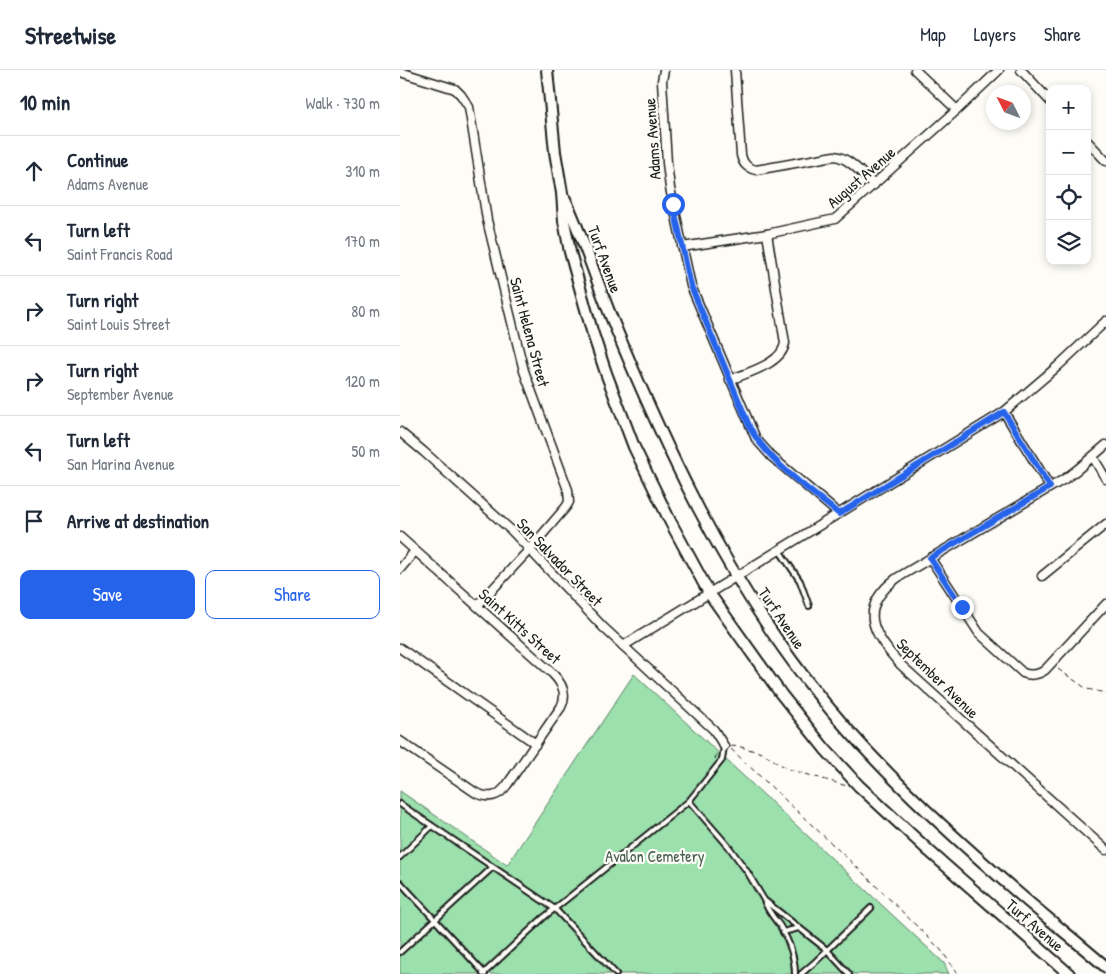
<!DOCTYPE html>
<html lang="en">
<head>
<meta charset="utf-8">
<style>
  :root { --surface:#fff; --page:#f6f6f7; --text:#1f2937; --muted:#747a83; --line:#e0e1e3; --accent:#2563eb }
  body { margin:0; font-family:"Patrick Hand",sans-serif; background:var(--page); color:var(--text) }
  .controls { position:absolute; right:15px; top:15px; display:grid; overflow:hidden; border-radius:10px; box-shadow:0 2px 8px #0003 }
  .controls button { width:45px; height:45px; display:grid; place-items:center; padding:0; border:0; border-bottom:1px solid var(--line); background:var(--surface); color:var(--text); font:25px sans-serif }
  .compass { position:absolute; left:586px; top:15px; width:45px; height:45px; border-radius:50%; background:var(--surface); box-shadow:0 2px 8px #0003; rotate:312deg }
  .stop { position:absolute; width:15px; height:15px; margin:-11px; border:4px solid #2563eb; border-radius:50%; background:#fff }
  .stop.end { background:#2563eb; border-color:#fff; box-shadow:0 1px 5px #0008 }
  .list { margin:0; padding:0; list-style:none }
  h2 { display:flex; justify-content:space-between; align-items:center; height:65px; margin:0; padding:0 20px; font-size:21px }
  h2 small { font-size:16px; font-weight:400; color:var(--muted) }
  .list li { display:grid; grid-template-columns:32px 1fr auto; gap:15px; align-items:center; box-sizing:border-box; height:70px; padding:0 20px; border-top:1px solid var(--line) }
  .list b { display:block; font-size:19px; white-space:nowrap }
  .list p { margin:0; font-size:16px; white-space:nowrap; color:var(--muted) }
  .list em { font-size:16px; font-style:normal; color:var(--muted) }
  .actions { display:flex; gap:10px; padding:15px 20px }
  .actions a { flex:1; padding:11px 0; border:1px solid var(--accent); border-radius:10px; text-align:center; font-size:18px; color:var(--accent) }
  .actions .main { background:var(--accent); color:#fff }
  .icon { flex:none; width:28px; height:28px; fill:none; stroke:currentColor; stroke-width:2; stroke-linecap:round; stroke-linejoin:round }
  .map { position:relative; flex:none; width:706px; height:904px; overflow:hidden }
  header { display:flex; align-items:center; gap:30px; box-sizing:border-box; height:70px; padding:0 25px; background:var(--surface); border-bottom:1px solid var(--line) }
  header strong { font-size:24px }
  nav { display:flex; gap:28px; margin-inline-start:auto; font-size:18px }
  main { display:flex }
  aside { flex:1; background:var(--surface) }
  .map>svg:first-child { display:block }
  .green { fill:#9be0ad; stroke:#5c7e64 }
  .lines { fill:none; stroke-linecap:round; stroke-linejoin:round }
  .lane-casing { stroke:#1c1c1c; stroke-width:8 }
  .street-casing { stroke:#1c1c1c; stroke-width:11 }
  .secondary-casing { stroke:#1c1c1c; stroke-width:14 }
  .path { stroke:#1c1c1c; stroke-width:1; stroke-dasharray:5 4; stroke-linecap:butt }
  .lane { stroke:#fdfcf7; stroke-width:4 }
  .street { stroke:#fdfcf7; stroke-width:8 }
  .secondary { stroke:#fdfcf7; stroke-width:10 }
  .route { stroke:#2563eb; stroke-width:6 }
  .labels { text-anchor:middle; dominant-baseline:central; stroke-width:4.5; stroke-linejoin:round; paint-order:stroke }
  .street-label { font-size:16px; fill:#1c1c1c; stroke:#fdfcf7 }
  .park-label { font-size:16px; fill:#48614f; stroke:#fdfcf7 }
</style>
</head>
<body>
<header>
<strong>Streetwise</strong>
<nav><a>Map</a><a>Layers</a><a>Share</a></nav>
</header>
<main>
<aside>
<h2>10 min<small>Walk · 730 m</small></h2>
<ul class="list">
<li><svg class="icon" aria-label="ahead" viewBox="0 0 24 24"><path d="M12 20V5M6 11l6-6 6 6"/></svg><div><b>Continue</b><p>Adams Avenue</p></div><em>310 m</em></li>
<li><svg class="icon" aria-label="left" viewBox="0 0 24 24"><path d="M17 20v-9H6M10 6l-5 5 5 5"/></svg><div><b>Turn left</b><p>Saint Francis Road</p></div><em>170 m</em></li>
<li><svg class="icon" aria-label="right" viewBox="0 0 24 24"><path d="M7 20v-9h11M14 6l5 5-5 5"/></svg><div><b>Turn right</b><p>Saint Louis Street</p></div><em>80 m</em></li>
<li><svg class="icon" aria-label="right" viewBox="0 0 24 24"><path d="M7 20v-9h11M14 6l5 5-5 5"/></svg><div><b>Turn right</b><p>September Avenue</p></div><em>120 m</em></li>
<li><svg class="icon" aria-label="left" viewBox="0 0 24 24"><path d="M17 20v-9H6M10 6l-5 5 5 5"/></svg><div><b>Turn left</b><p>San Marina Avenue</p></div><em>50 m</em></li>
<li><svg class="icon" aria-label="arrive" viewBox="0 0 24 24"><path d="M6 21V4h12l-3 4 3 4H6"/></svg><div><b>Arrive at destination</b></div></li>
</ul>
<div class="actions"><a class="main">Save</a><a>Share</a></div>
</aside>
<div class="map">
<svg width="706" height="904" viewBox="0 0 706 904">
  <rect width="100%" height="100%" fill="#fdfcf7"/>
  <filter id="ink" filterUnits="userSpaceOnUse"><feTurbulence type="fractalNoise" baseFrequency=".02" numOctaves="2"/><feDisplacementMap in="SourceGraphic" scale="10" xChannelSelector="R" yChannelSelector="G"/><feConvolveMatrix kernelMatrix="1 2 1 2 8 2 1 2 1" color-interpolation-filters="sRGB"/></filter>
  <g filter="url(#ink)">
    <polygon class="green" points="234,604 544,893 549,904 0,904 0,721 107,795"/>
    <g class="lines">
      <defs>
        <g id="lane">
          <polyline points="379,480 400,511 409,536"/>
          <polyline points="289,731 329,777 348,803 364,830 427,880 449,904"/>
          <polyline points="0,734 155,839 216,904"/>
          <polyline points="0,787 32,756"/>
          <polyline points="0,812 85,904"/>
          <path d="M364,830C367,840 374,848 380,856C389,871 395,886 395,904"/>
          <polyline points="383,862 399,858"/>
          <polyline points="0,882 93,797"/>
          <polyline points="83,904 143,848 289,731 322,690 324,676"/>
          <polyline points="401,904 415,892 471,838"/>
        </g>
        <g id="street">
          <polyline points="264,0 262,11 267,93 270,118 291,216 356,369 372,387 439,444"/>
          <path d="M335,0L341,85C343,94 347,98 356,100L434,86C449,87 463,105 474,115"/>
          <polyline points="515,0 557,40"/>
          <polyline points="621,0 650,31"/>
          <polyline points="0,2 55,19 61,25 69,37 87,150 117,273 124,301 168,420 169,432 166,437 130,479 77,536"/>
          <polyline points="687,71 706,91"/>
          <polyline points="282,177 367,164 435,149 557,40 599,0"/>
          <path d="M330,310C348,302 382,294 385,273L367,164"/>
          <polyline points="604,342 650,417"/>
          <polyline points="0,362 24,382 112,461 203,557 314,660 324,676"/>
          <path d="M706,375L678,399L666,408L497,508C457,538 472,564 501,595L706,780"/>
          <polyline points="693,387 706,409"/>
          <path d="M0,467L152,603C162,613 168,624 161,637L107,715C98,727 90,729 76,723L0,671"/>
          <path d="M530,488L579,563L623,603C631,606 638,605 645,600L706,534"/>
          <polyline points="0,499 15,481"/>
          <polyline points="642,506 706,454"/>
          <polyline points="223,576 604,342 658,296 706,251"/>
          <polyline points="0,578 136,674"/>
        </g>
        <g id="secondary">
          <polyline points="147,0 155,82 162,123 164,151 170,182 192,261 206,303 234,377 270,451 309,523 381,624 425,679 459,716 529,781 669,904"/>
          <path d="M165,129C184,170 197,213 214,254C265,378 323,501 405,608C466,688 542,757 618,823C647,848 677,872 706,897"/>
        </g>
      </defs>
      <use href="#lane" class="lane-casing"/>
      <use href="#street" class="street-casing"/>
      <use href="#secondary" class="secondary-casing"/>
      <g class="path">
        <polyline points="658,599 687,619 706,623"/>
        <polyline points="331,676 341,677 362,683 388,699 447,716"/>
        <polyline points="331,679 462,802 541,880 558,904"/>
        <polyline points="315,689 317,682"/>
      </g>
      <use href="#lane" class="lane"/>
      <use href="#street" class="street"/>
      <use href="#secondary" class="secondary"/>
    </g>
  </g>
  <g class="lines" filter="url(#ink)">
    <path class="route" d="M273,134L291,216L350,358C370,393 409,419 439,444L604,342L650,417L530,488L562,537"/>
  </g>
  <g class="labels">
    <g class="street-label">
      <text transform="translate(252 69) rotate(-94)">Adams Avenue</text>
      <text transform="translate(461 107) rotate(-41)">August Avenue</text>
      <text transform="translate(205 189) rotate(70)">Turf Avenue</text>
      <text transform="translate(130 262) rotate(75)">Saint Helena Street</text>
      <text transform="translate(160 492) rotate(46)">San Salvador Street</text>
      <text transform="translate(382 548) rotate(56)">Turf Avenue</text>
      <text transform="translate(120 556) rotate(42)">Saint Kitts Street</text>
      <text transform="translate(538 608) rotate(44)">September Avenue</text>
      <text transform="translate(635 855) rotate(41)">Turf Avenue</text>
    </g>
    <g class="park-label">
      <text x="255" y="786">Avalon Cemetery</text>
    </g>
  </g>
</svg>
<div class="controls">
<button>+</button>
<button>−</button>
<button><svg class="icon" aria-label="locate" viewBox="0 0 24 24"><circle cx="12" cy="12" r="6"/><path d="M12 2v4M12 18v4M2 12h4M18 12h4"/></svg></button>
<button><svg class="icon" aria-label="layers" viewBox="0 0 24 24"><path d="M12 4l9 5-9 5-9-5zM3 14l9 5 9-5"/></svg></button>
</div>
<svg class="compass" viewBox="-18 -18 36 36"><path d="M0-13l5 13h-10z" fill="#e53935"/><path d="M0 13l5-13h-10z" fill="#747a83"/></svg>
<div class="stop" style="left:273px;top:134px"></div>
<div class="stop end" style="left:562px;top:537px"></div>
</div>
</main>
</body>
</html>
